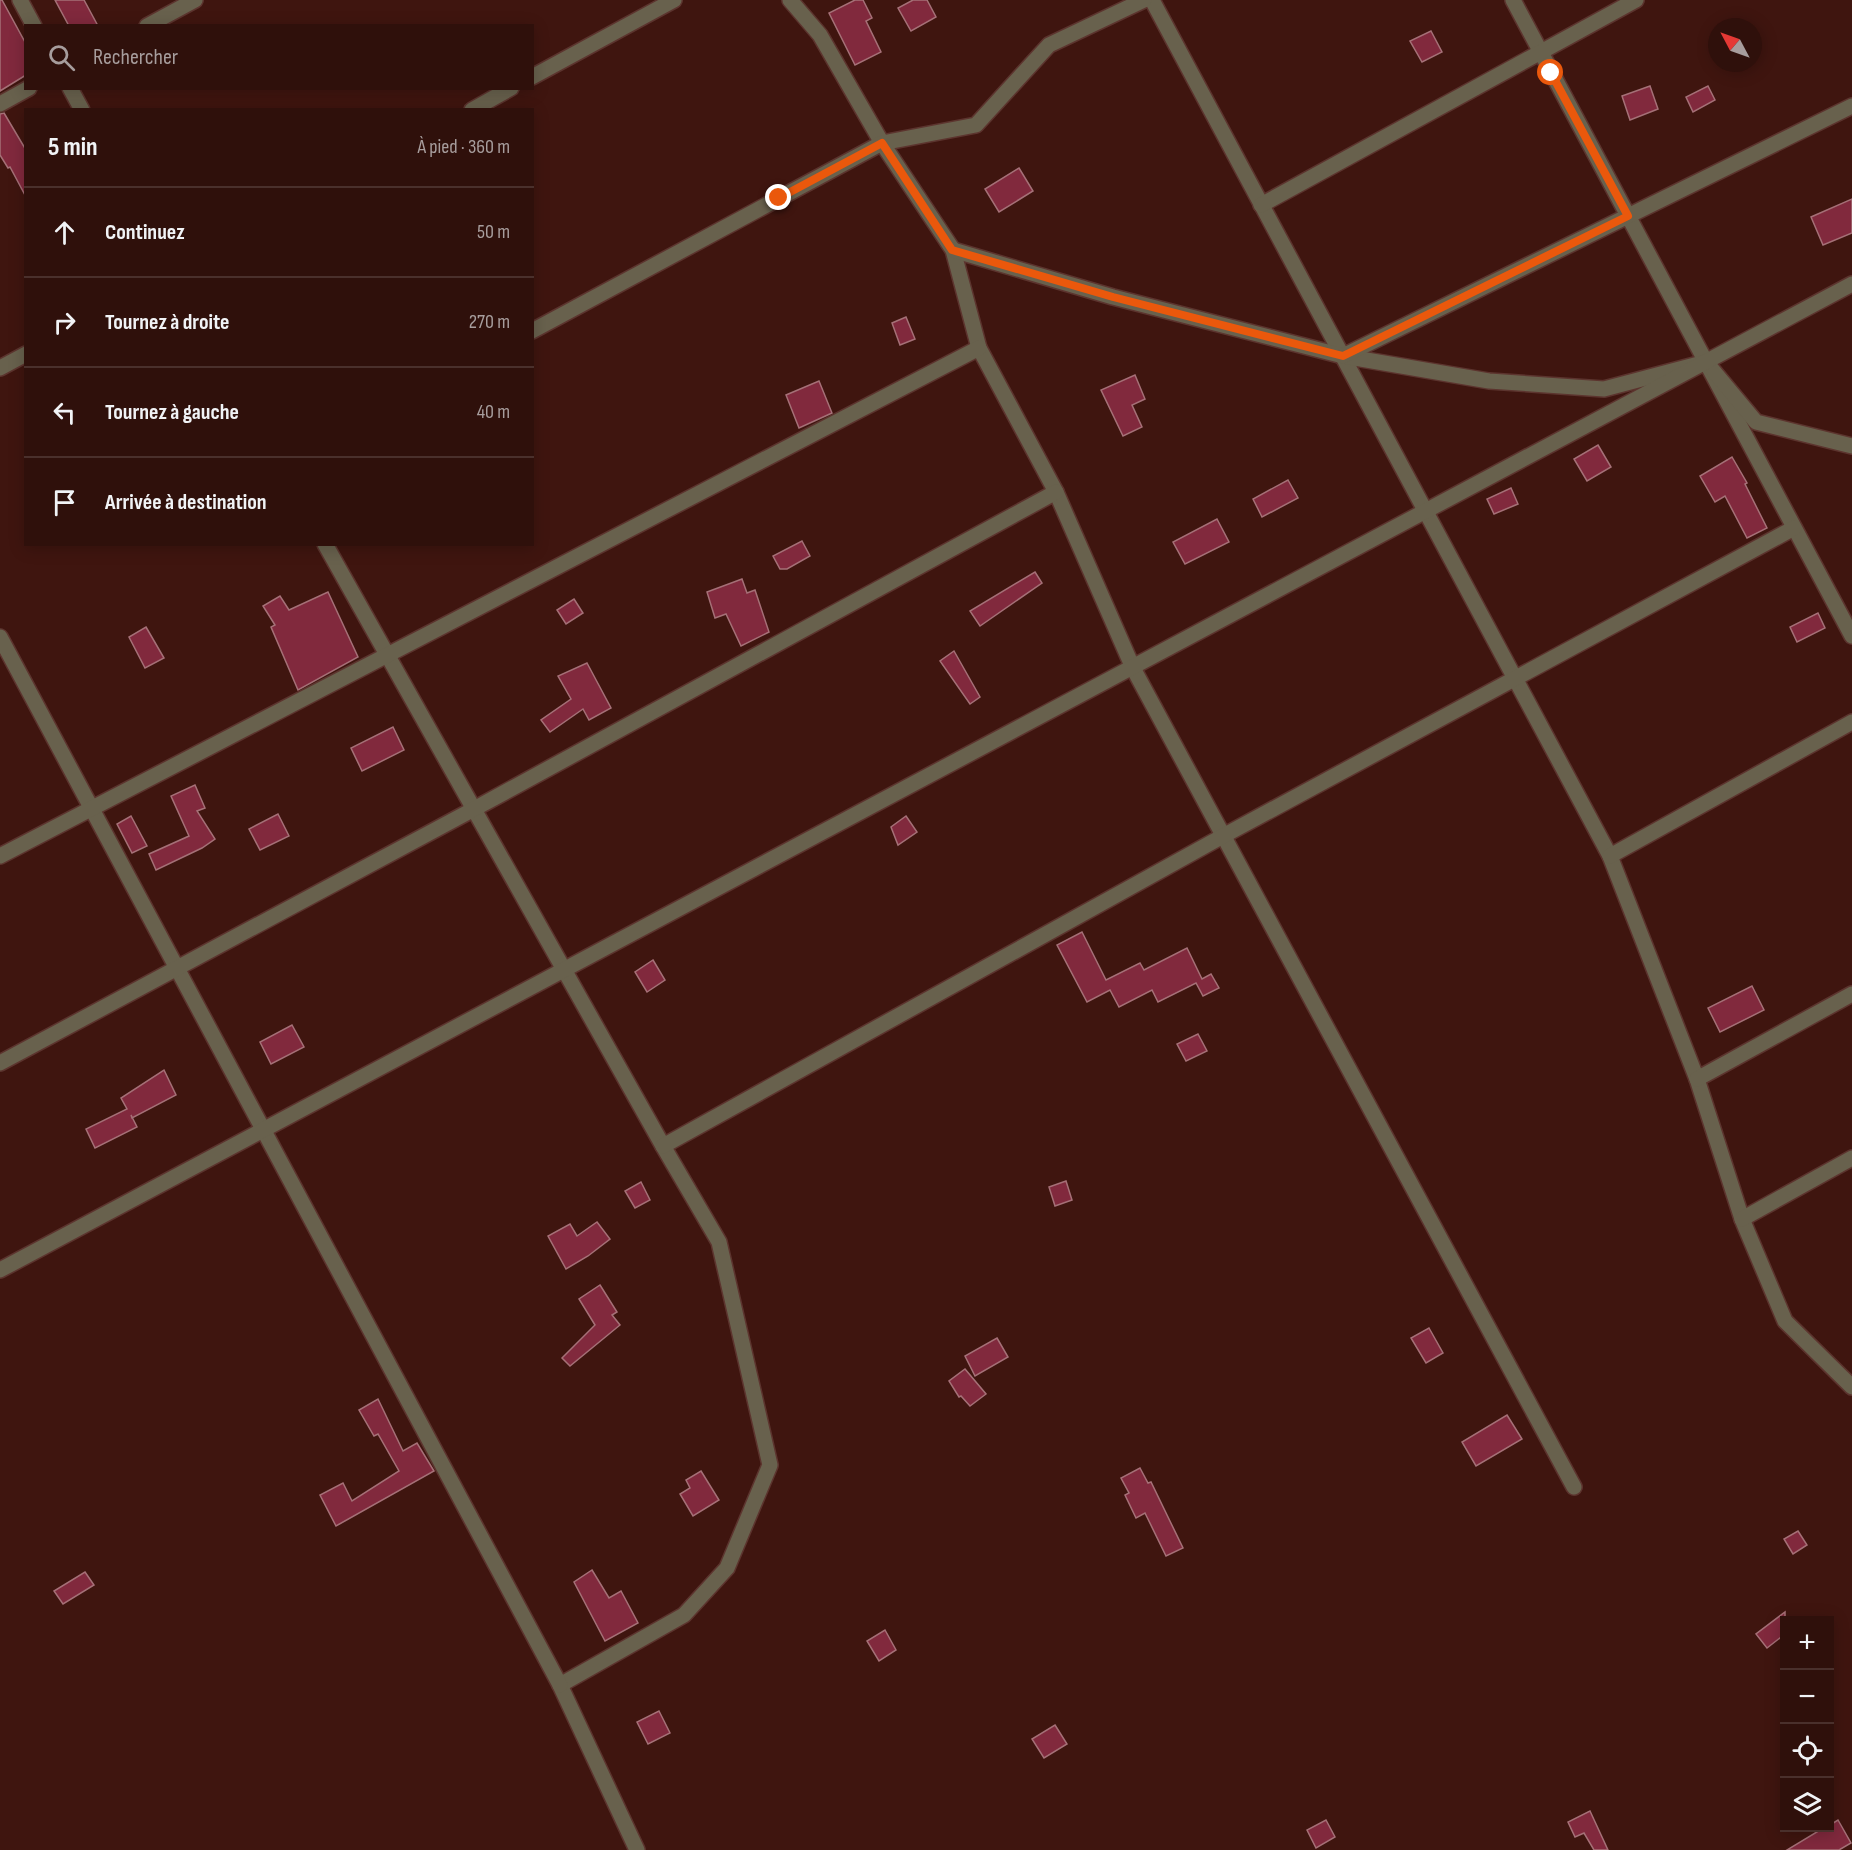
<!DOCTYPE html>
<html lang="fr">
<head>
<meta charset="utf-8">
<style>
  :root { --surface:#2f100b; --page:#371914; --text:#f1f3f6; --muted:#a79d9d; --line:#4a302c }
  body { margin:0; font-family:"Sofia Sans Condensed",sans-serif; background:var(--page); color:var(--text) }
  .controls { position:absolute; right:18px; bottom:18px; display:grid; overflow:hidden; border-radius:0px; box-shadow:0 3px 15px #0003 }
  .controls button { width:54px; height:54px; display:grid; place-items:center; padding:0; border:0; border-bottom:2px solid var(--line); background:var(--surface); color:var(--text); font:30px sans-serif }
  .compass { position:absolute; left:1708px; top:18px; width:54px; height:54px; border-radius:50%; background:var(--surface); box-shadow:0 3px 15px #0003; rotate:311deg }
  .stop { position:absolute; width:18px; height:18px; margin:-14px; border:4px solid #ea580c; border-radius:50%; background:#fff }
  .stop.end { background:#ea580c; border-color:#fff; box-shadow:0 2px 6px #0008 }
  .list { margin:0; padding:0; list-style:none }
  h2 { display:flex; justify-content:space-between; align-items:center; height:78px; margin:0; padding:0 24px; font-size:26px }
  h2 small { font-size:20px; font-weight:400; color:var(--muted) }
  .list li { display:grid; grid-template-columns:39px 1fr auto; gap:18px; align-items:center; box-sizing:border-box; height:90px; padding:0 24px; border-top:2px solid var(--line) }
  .list b { display:block; font-size:22px; white-space:nowrap }
  .list em { font-size:20px; font-style:normal; color:var(--muted) }
  .icon { flex:none; width:33px; height:33px; fill:none; stroke:currentColor; stroke-width:2; stroke-linecap:round; stroke-linejoin:round }
  .map { position:relative; flex:none; width:1852px; height:1850px; overflow:hidden }
  .search { position:absolute; background:var(--surface); box-shadow:0 3px 15px #0003; left:24px; top:24px; width:510px; height:66px; display:flex; align-items:center; gap:15px; box-sizing:border-box; padding:0 21px; border-radius:0px; color:var(--muted); font-size:22px }
  .panel { position:absolute; background:var(--surface); box-shadow:0 3px 15px #0003; left:24px; top:108px; width:510px; height:438px; border-radius:0px }
  .map>svg:first-child { display:block }
  .building { fill:#81293d; stroke:#a57077; stroke-width:1.5 }
  .lines { fill:none; stroke-linecap:round; stroke-linejoin:round }
  .minor-casing { stroke:#5c342e; stroke-width:18 }
  .minor { stroke:#68614d; stroke-width:15 }
  .route { stroke:#ea580c; stroke-width:8 }
</style>
</head>
<body>
<div class="map">
<svg width="1852" height="1850" viewBox="0 0 1852 1850">
  <rect width="100%" height="100%" fill="#3f150f"/>
  <g class="building">
    <polygon points="0,0 2,0 26,44 26,75 0,91"/>
    <polygon points="55,0 84,0 98,26 69,26"/>
    <polygon points="855,0 863,0 872,18 866,21 881,52 855,65 829,13"/>
    <polygon points="913,0 927,0 936,17 911,31 898,8"/>
    <polygon points="1431,31 1442,52 1422,62 1410,41"/>
    <polygon points="1650,86 1658,109 1630,120 1622,96"/>
    <polygon points="1708,86 1715,100 1693,112 1686,97"/>
    <polygon points="4,113 26,150 26,197 10,167 8,168 0,155 0,114"/>
    <polygon points="1019,168 1033,191 999,212 985,189"/>
    <polygon points="1852,199 1852,233 1823,245 1811,217"/>
    <polygon points="906,317 915,339 900,345 892,323"/>
    <polygon points="1135,375 1145,399 1132,405 1142,427 1123,436 1101,390"/>
    <polygon points="819,381 832,413 799,428 786,395"/>
    <polygon points="1598,445 1611,467 1587,481 1574,459"/>
    <polygon points="1732,457 1747,483 1745,484 1767,528 1747,538 1725,496 1715,502 1700,476"/>
    <polygon points="1288,480 1298,498 1262,517 1253,499"/>
    <polygon points="1511,488 1518,504 1494,514 1487,499"/>
    <polygon points="1217,519 1229,542 1185,564 1173,542"/>
    <polygon points="802,541 810,556 787,569 780,569 773,556"/>
    <polygon points="1035,572 1042,583 980,626 970,611"/>
    <polygon points="742,579 747,593 755,590 769,632 741,646 726,614 715,618 707,592"/>
    <polygon points="328,592 358,657 298,690 271,627 275,625 263,606 280,596 289,610"/>
    <polygon points="574,599 583,613 566,624 557,610"/>
    <polygon points="1818,613 1825,628 1797,642 1790,627"/>
    <polygon points="146,627 164,658 145,668 129,637"/>
    <polygon points="954,651 980,697 970,704 940,661"/>
    <polygon points="587,663 611,708 589,720 583,709 550,732 541,720 571,699 558,676"/>
    <polygon points="393,727 404,750 362,771 351,748"/>
    <polygon points="195,785 205,808 197,811 215,839 202,848 156,870 149,854 189,836 171,796"/>
    <polygon points="278,814 289,836 260,850 249,829"/>
    <polygon points="131,816 147,846 132,853 117,824"/>
    <polygon points="906,816 917,832 898,845 891,827"/>
    <polygon points="1082,932 1106,980 1140,963 1144,970 1187,948 1202,979 1211,974 1219,988 1203,996 1196,983 1158,1002 1152,990 1119,1007 1110,990 1087,1002 1057,945"/>
    <polygon points="653,960 665,980 647,992 635,972"/>
    <polygon points="1752,986 1764,1010 1720,1032 1708,1008"/>
    <polygon points="292,1025 304,1047 271,1064 260,1042"/>
    <polygon points="1198,1034 1207,1051 1186,1061 1177,1044"/>
    <polygon points="164,1070 176,1095 132,1118 131,1115 137,1127 95,1148 86,1129 127,1109 121,1098"/>
    <polygon points="1066,1181 1072,1200 1055,1206 1049,1187"/>
    <polygon points="641,1182 650,1200 635,1208 625,1191"/>
    <polygon points="597,1222 610,1239 588,1256 566,1269 548,1236 570,1224 577,1236"/>
    <polygon points="600,1285 617,1312 612,1315 620,1325 570,1366 562,1358 595,1325 579,1299"/>
    <polygon points="1429,1328 1443,1353 1426,1363 1411,1338"/>
    <polygon points="997,1338 1008,1357 975,1376 965,1356"/>
    <polygon points="965,1369 986,1394 970,1406 961,1396 959,1397 949,1381"/>
    <polygon points="378,1399 403,1451 417,1443 434,1471 336,1526 320,1495 343,1483 352,1501 399,1471 378,1434 374,1436 359,1410"/>
    <polygon points="1507,1415 1522,1439 1476,1466 1462,1442"/>
    <polygon points="1140,1468 1148,1483 1151,1482 1183,1548 1166,1556 1145,1513 1136,1518 1125,1495 1129,1493 1121,1478"/>
    <polygon points="701,1471 719,1500 693,1516 680,1494 690,1488 686,1480"/>
    <polygon points="1798,1531 1807,1545 1793,1554 1784,1539"/>
    <polygon points="592,1570 609,1598 621,1591 638,1623 605,1641 574,1582"/>
    <polygon points="85,1572 94,1585 63,1604 54,1591"/>
    <polygon points="1785,1612 1785,1634 1767,1648 1756,1634"/>
    <polygon points="885,1630 896,1650 879,1661 867,1641"/>
    <polygon points="659,1711 670,1733 648,1744 637,1722"/>
    <polygon points="1055,1725 1067,1744 1044,1758 1032,1739"/>
    <polygon points="1590,1811 1608,1850 1594,1850 1584,1833 1575,1837 1568,1822"/>
    <polygon points="1326,1820 1335,1837 1316,1848 1307,1830"/>
    <polygon points="1838,1820 1851,1843 1839,1850 1787,1850 1825,1827 1830,1827 1830,1825"/>
  </g>
  <g class="lines">
    <defs>
      <g id="minor">
        <polyline points="20,0 34,26"/>
        <polyline points="790,0 820,35 882,143 953,250 979,348 1056,492 1133,668 1574,1487"/>
        <polyline points="1152,0 1610,856 1697,1079 1742,1219 1785,1321 1852,1387"/>
        <polyline points="1513,0 1852,636"/>
        <polyline points="147,26 195,0"/>
        <polyline points="532,77 674,0"/>
        <polyline points="70,88 82,110"/>
        <polyline points="0,104 29,88"/>
        <polyline points="472,110 511,88"/>
        <polyline points="1261,205 1636,0"/>
        <polyline points="953,250 1113,297 1343,356 1489,381 1604,389 1706,362 1756,422 1852,446"/>
        <polyline points="532,331 882,143 976,125 1049,45 1144,0"/>
        <polyline points="1343,356 1852,106"/>
        <polyline points="0,368 26,354"/>
        <polyline points="325,544 663,1146 719,1242 770,1465 727,1568 684,1615 560,1685 637,1850"/>
        <polyline points="0,637 560,1685"/>
        <polyline points="0,856 979,348"/>
        <polyline points="1610,856 1852,722"/>
        <polyline points="0,1063 474,809 1056,492"/>
        <polyline points="1697,1079 1852,994"/>
        <polyline points="663,1146 1223,836 1794,528"/>
        <polyline points="1742,1219 1852,1158"/>
        <polyline points="0,1270 1852,284"/>
      </g>
    </defs>
    <use href="#minor" class="minor-casing"/>
    <use href="#minor" class="minor"/>
  </g>
  <g class="lines">
    <polyline class="route" points="779,198 882,143 952,250 1113,297 1343,356 1628,216 1551,73"/>
  </g>
</svg>
<div class="controls">
<button>+</button>
<button>−</button>
<button><svg class="icon" aria-label="locate" viewBox="0 0 24 24"><circle cx="12" cy="12" r="6"/><path d="M12 2v4M12 18v4M2 12h4M18 12h4"/></svg></button>
<button><svg class="icon" aria-label="layers" viewBox="0 0 24 24"><path d="M12 4l9 5-9 5-9-5zM3 14l9 5 9-5"/></svg></button>
</div>
<svg class="compass" viewBox="-18 -18 36 36"><path d="M0-13l5 13h-10z" fill="#e53935"/><path d="M0 13l5-13h-10z" fill="#a79d9d"/></svg>
<div class="stop" style="left:1551px;top:73px"></div>
<div class="stop end" style="left:779px;top:198px"></div>
<div class="search"><svg class="icon" aria-label="search" viewBox="0 0 24 24"><circle cx="10" cy="10" r="6"/><path d="M15 15l6 6"/></svg>Rechercher</div>
<section class="panel">
<h2>5 min<small>À pied · 360 m</small></h2>
<ul class="list">
<li><svg class="icon" aria-label="ahead" viewBox="0 0 24 24"><path d="M12 20V5M6 11l6-6 6 6"/></svg><div><b>Continuez</b></div><em>50 m</em></li>
<li><svg class="icon" aria-label="right" viewBox="0 0 24 24"><path d="M7 20v-9h11M14 6l5 5-5 5"/></svg><div><b>Tournez à droite</b></div><em>270 m</em></li>
<li><svg class="icon" aria-label="left" viewBox="0 0 24 24"><path d="M17 20v-9H6M10 6l-5 5 5 5"/></svg><div><b>Tournez à gauche</b></div><em>40 m</em></li>
<li><svg class="icon" aria-label="arrive" viewBox="0 0 24 24"><path d="M6 21V4h12l-3 4 3 4H6"/></svg><div><b>Arrivée à destination</b></div></li>
</ul>
</section>
</div>
</body>
</html>
